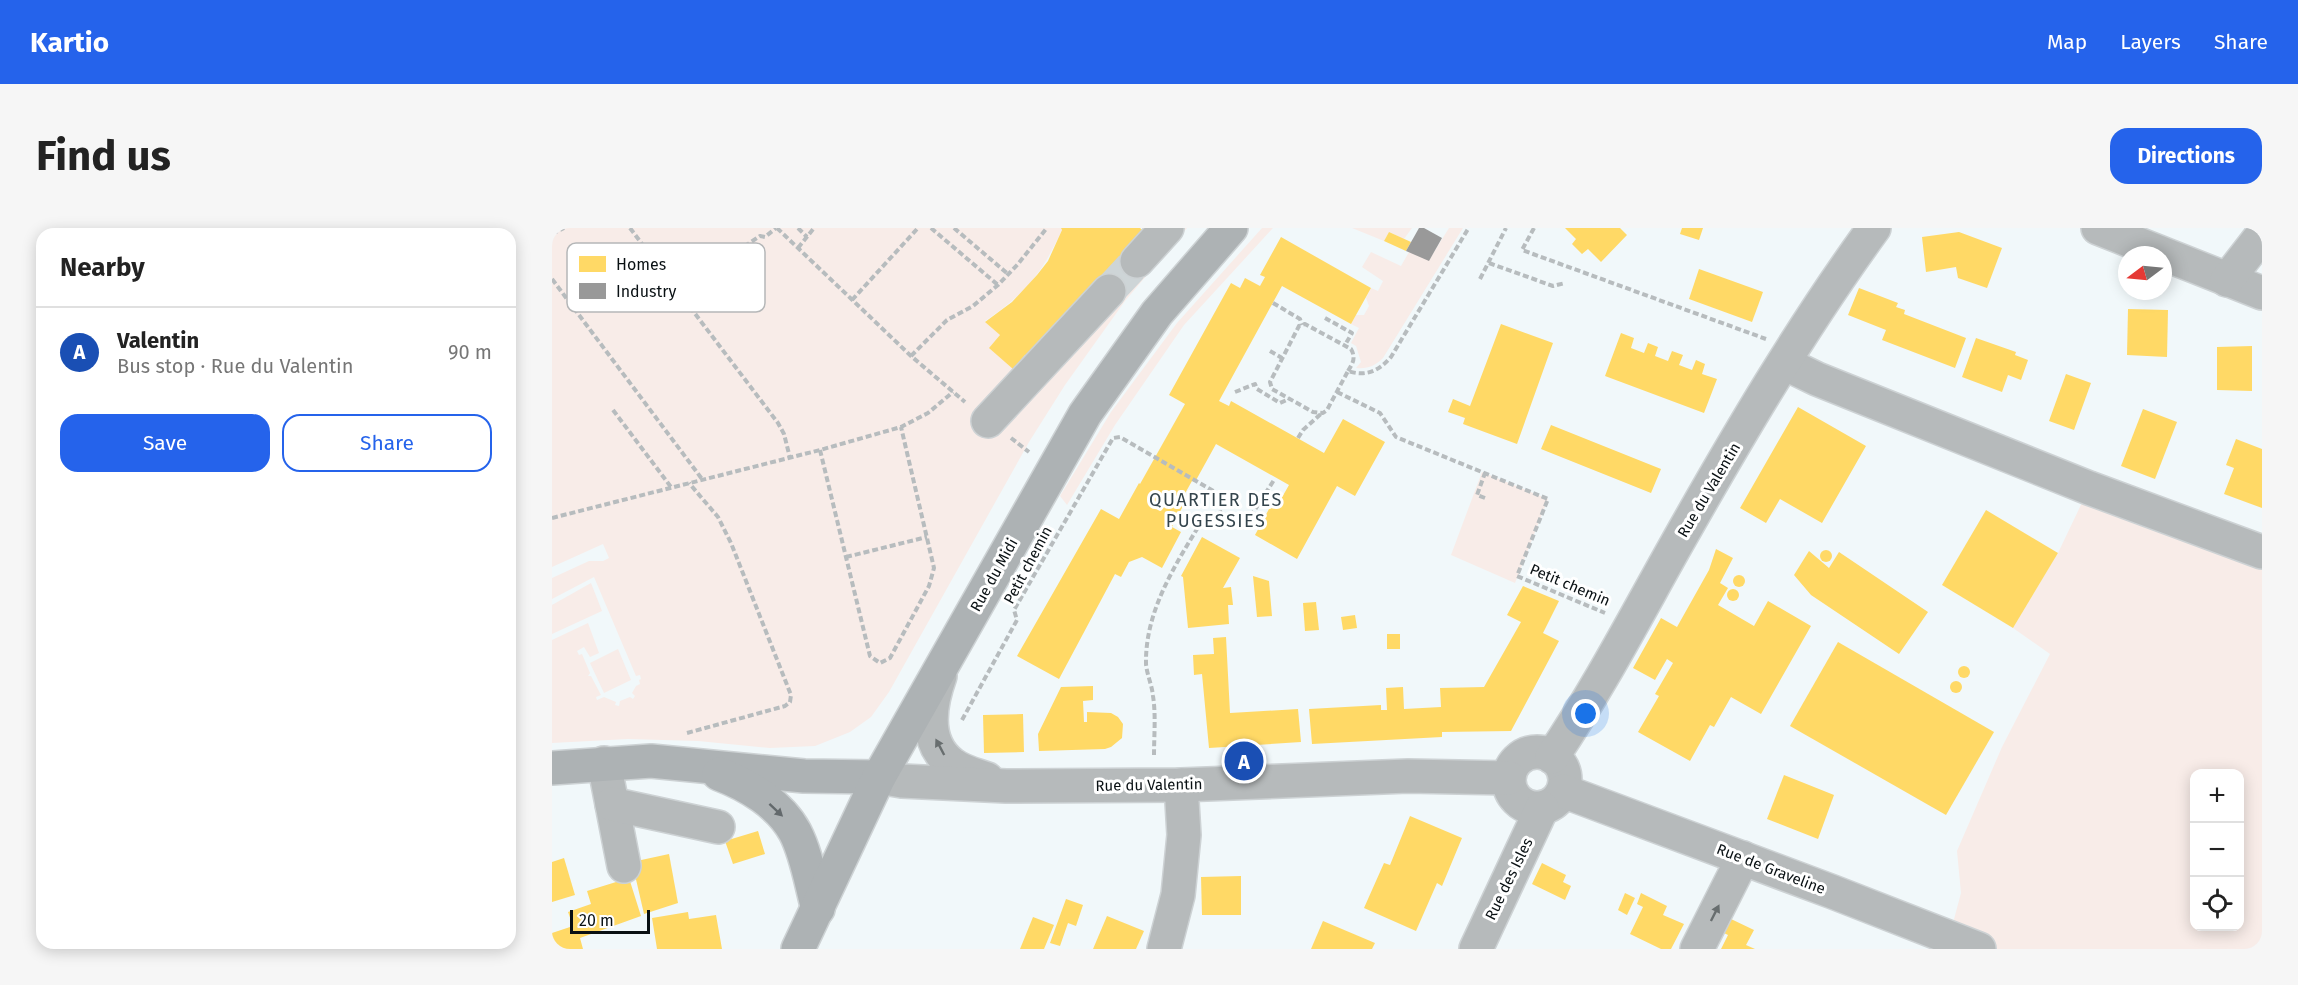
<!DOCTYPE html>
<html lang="en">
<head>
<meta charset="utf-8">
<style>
  :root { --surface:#fff; --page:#f6f6f6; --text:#222; --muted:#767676; --line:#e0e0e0; --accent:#2563eb }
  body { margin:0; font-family:"Fira Sans",sans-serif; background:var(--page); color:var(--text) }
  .controls { position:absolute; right:18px; bottom:18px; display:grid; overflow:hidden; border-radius:12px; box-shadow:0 3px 15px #0003 }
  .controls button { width:54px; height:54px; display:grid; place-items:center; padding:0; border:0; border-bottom:2px solid var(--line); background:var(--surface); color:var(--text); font:30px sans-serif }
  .compass { position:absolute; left:1566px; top:18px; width:54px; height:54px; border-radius:50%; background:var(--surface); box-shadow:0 3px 15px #0003; rotate:254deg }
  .scale { position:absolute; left:18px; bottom:15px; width:80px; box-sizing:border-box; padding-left:6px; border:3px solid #091013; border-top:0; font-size:16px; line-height:21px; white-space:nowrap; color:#091013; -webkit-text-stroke:4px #fff; paint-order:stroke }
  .you { position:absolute; left:1034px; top:486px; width:21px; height:21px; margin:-15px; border:4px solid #fff; border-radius:50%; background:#1a73e8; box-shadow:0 0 0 9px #1a73e833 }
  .badge { display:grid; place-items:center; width:39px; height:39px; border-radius:50%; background:var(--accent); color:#fff; font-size:20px; font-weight:700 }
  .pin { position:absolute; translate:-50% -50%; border:3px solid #fff; box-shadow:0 2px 6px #0006 }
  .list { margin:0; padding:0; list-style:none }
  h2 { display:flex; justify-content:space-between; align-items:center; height:78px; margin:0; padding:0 24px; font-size:26px }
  h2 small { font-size:20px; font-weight:400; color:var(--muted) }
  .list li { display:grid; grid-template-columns:39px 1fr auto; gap:18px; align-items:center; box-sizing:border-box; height:90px; padding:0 24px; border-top:2px solid var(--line) }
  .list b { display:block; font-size:22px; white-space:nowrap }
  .list p { margin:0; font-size:20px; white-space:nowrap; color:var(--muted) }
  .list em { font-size:20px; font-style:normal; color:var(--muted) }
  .actions { display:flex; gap:12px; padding:18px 24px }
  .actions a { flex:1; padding:14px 0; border:2px solid var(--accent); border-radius:18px; text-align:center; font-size:21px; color:var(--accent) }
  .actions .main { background:var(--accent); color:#fff }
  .icon { flex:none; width:33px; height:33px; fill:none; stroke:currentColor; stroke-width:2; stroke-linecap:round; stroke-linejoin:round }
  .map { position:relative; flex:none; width:1710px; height:721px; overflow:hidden; border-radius:18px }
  header { display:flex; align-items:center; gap:36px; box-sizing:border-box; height:84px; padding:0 30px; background:var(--accent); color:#fff }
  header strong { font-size:28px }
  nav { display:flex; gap:33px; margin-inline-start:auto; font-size:21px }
  .intro { display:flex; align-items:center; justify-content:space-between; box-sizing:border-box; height:144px; padding:0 36px }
  h1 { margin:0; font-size:42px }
  .button { padding:15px 27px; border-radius:18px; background:var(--accent); color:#fff; font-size:21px; font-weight:700 }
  main { display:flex; gap:36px; padding:0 36px }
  aside { flex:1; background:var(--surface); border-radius:18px; box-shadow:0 3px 15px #0003 }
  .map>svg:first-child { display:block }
  .green { fill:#f8ece8; fill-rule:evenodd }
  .homes { fill:#ffd966 }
  .industry { fill:#999 }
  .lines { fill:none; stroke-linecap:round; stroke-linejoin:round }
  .minor-tunnel { stroke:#ced5d7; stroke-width:33; stroke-dasharray:33 16; stroke-linecap:butt }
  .minor-casing { stroke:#cdd2d4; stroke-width:36 }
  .major-casing { stroke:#cdd2d4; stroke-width:36 }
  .path { stroke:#b7bcbe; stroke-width:4; stroke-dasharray:6 3; stroke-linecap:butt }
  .minor { stroke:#b6babb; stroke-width:33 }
  .major { stroke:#adb2b4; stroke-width:33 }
  .oneway { fill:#686e6f }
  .oneway2 { fill:#63696c }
  .labels { text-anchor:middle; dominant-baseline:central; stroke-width:6; stroke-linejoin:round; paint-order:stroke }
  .street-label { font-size:15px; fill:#091013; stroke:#fff }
  .quarter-label { font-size:18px; letter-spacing:1.5px; fill:#35454d; stroke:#fff }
  .key { fill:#fff; stroke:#b5b7b8; stroke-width:1.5 }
  .key-label { font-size:16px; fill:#091013 }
</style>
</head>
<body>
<header>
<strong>Kartio</strong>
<nav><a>Map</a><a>Layers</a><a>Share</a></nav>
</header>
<div class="intro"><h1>Find us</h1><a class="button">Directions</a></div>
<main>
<aside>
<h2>Nearby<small></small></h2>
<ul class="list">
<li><span class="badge" style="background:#1a4fb4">A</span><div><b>Valentin</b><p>Bus stop · Rue du Valentin</p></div><em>90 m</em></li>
</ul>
<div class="actions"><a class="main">Save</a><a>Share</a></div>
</aside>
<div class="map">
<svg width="1710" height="721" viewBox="0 0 1710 721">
  <rect width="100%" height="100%" fill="#f1f8fa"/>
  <g class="green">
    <path d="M0,0H509L510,2C489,47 474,65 433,93L448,107L438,120L473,127L480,134L563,68L623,0H635L573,73L513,157L477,214L337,464L319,489L298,504L263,518L218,520L146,513L76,511L0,515V412L36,395L47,425L38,429L32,419L25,423L27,427L30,426L38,445L36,448H39L49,467L44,469L45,472L52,469L64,474L63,477L67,478L68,473L78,469L81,471L83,468L80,465L84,458L88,456L87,452L89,451L88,447L84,448L42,349L0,371V350L37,333H51L57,330L51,316L0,339Z"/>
    <polygon points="710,0 721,0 632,97 563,197 515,277 508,268 559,184 625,95"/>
    <polygon points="800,0 860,0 852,11 837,4 832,13"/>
    <path d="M897,0H911L831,130C823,138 816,141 804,140L809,134L804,118L799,115L807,100L799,96L804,87H812L817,78L814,70L819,60L826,63L831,53L810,39L819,24L849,38L857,24L877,32Z"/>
    <polygon points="930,244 996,271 963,355 899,327"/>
    <path d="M1537,260L1710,324V721H1427L1397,710L1409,665L1405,623L1450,519L1498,426L1461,400L1506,325ZM1642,546H1688V698H1642Z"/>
    <polygon points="39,355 50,383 0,406 0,377"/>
    <polygon points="66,421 79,452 52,465 38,435"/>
  </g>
  <g class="homes">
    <polygon points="509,0 588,0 593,4 589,38 562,68 481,134 473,127 461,141 437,120 448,107 433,94 460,74 485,47 496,33 510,2"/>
    <polygon points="1013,0 1068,0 1075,7 1049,34 1036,21 1030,26 1020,16 1024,11"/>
    <polygon points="1130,0 1151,0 1147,12 1128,6"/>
    <polygon points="837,4 859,14 854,23 832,13"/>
    <polygon points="1407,4 1450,20 1435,60 1406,50 1404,39 1374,44 1370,9"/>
    <polygon points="729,9 819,60 799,96 730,58 667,173 677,178 679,173 772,225 791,191 833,214 803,268 785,258 745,331 703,307 724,268 729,271 737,257 664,216 643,254 640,253 627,276 631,278 620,299 629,304 610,340 590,329 577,334 569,349 563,346 507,451 465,428 549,281 567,291 587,255 588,256 633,176 617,167 679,55 688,60 693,50 708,58 713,49 708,47"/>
    <polygon points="1147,41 1211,64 1200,94 1137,71"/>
    <polygon points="1307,60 1346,75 1344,79 1353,82 1352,86 1414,110 1403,140 1330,112 1334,102 1296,87"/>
    <polygon points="1576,81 1616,82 1615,129 1575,127"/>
    <polygon points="949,96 1001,115 965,216 911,196 913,190 896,184 901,171 918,178"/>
    <polygon points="1069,105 1082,110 1079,120 1092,125 1096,115 1106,119 1103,128 1116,133 1120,123 1131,127 1127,137 1140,142 1144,132 1153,136 1150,146 1165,151 1152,185 1053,148"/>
    <polygon points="1424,110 1464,124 1463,127 1476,132 1469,152 1456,147 1450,164 1410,149"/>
    <polygon points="1700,118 1700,163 1665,162 1665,119"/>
    <polygon points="1514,146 1539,155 1522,202 1497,193"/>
    <polygon points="1246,179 1314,218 1270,295 1228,271 1214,295 1188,280"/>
    <polygon points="1591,181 1625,194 1603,251 1569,238"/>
    <polygon points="999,197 1109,241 1099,265 989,221"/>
    <polygon points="1684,211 1710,221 1710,280 1672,266 1682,240 1674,237"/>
    <polygon points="1434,282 1506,325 1461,400 1390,357"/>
    <polygon points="650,309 688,330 671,360 679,359 681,377 676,377 677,396 636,400 631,349 629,348"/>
    <polygon points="1164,321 1181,330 1168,355 1176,360 1166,377 1202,398 1216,373 1259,398 1209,486 1179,469 1162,499 1158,497 1138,533 1086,504 1107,468 1103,466 1121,435 1115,431 1103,452 1081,440 1109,390 1125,399 1157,342"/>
    <circle cx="1274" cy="328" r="6"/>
    <polygon points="1257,323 1277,340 1287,324 1376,384 1347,426 1259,367 1242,347"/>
    <circle cx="1187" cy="353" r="6"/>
    <polygon points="701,348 717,353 720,388 705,389"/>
    <polygon points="971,358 1007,373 991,405 1007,413 959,503 890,504 890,509 760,516 757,481 829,477 829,482 835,482 834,460 851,459 852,481 889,479 888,460 932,459 969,394 955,387"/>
    <circle cx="1181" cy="367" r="6"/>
    <polygon points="764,374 767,402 753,403 751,375"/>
    <polygon points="803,387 805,400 791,402 789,389"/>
    <rect x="835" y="406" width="13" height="15"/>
    <polygon points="674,409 678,485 746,481 749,514 657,520 650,446 642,447 641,427 662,426 661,410"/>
    <polygon points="1286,414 1442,504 1394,587 1238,498"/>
    <circle cx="1412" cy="444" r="6"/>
    <circle cx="1404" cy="459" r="6"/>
    <polygon points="541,458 541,472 531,473 532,494 535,494 535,484 559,485 566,489 571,496 570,510 559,519 553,521 487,523 486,506 509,459"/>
    <polygon points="471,486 472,524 432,525 431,487"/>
    <polygon points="1232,547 1282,567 1266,611 1215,591"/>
    <polygon points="858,588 910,610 890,658 885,655 864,703 812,680 832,635 838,637"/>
    <polygon points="206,603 213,626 181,636 173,613"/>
    <polygon points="117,626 126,675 92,686 80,634"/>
    <polygon points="12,630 23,667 0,674 0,634"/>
    <polygon points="990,635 1014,647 1011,654 1019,658 1013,672 980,656"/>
    <polygon points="689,648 689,687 650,687 649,649"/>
    <polygon points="77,650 89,688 28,710 31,721 0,721 0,705 21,698 16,684 39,676 35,663"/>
    <polygon points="1073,665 1083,670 1075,687 1066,682"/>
    <polygon points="1089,665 1115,678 1111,687 1132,696 1119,721 1109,721 1078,706 1091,679 1085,676"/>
    <polygon points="514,671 531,677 524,698 516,695 508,718 498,715"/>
    <polygon points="136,684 137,691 164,687 170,721 105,721 100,690"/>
    <polygon points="555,688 592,703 584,721 541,721"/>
    <polygon points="481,689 502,697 492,721 468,721"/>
    <polygon points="1179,691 1202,702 1194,717 1203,721 1169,721 1176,707 1172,705"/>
    <polygon points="771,693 823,715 820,721 759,721"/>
  </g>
  <polygon class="industry" points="867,0 872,0 890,10 877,33 854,23"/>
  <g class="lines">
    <polyline class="minor-tunnel" points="557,63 585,33"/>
    <defs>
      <g id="minor">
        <polyline points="1546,0 1710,65"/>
        <polyline points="585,33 615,0"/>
        <polyline points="1675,52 1710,7"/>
        <polyline points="1232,135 1265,151 1537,260 1710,324"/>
        <polyline points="436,193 557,63"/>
        <path d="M388,448C378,476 371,515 400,536C410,544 424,547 435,551"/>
        <circle cx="985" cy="552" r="28"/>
        <path d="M1000,529C1046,461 1084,388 1124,317C1185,209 1249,100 1322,0"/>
        <polyline points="52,535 72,638"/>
        <polyline points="327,549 350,553 454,558 629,557 856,548 957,550"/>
        <polyline points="1011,563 1281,664 1427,721"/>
        <polyline points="60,576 166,599"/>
        <polyline points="612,721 626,667 632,607 629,557"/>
        <polyline points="924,721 990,580"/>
        <polyline points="1145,721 1191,630"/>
      </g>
      <g id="major">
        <polyline points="0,540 99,533 252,548 327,549"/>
        <path d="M167,546C196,557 228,576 243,604C255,627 259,656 266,681"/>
        <polyline points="246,721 327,549 533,186 605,85 679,0"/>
      </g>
    </defs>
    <use href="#minor" class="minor-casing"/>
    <use href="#major" class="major-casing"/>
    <g class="path">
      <polyline points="78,0 226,195 232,206 238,230"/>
      <polyline points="225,0 359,128 413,174"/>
      <polyline points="246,0 255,9"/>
      <polyline points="379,0 446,57"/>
      <polyline points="402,0 456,46"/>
      <polyline points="982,0 970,22 1214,111"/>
      <polyline points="0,6 12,0"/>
      <polyline points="246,20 262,0"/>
      <polyline points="937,35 1001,58 1013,55"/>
      <polyline points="0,51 150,251"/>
      <polyline points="928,51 954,0"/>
      <polyline points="127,64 180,23 184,24 208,8 213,9 224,0"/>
      <polyline points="300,72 366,0"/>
      <polyline points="721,75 748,91 750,97"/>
      <polyline points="773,90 800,105 793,117"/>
      <polyline points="718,123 730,130"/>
      <polyline points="359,128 395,92 421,78 446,57 466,36 494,1"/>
      <path d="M796,143C801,135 804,130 799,121L753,96L747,98L718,154L720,161L761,184L771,185L775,182L796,143C814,149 827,143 839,129L916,1"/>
      <polyline points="683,164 703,156 705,161 728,175 737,171"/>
      <polyline points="785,164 828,185 844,209 996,271 965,348 1053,385"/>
      <polyline points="61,182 119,259"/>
      <polyline points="459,210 477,224"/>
      <polyline points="746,210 751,202 770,185"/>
      <polyline points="268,222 318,428 328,435 338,430 377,358 382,340 349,199"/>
      <polyline points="933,270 925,267 933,245"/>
      <polyline points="0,290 268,222 349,199 376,185 401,164"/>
      <polyline points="294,329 375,309"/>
      <polyline points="410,492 465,392 462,382 561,210 568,209 663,264 670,290"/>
      <polyline points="135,505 233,478 238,474 239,467 179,315 166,289 137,255"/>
      <path d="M602,527C602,508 604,487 601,468C600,457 595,447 594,436C593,384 622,339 648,296L670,290L697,291L722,252"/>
    </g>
    <use href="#minor" class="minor"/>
    <use href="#major" class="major"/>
  </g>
  <defs><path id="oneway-solid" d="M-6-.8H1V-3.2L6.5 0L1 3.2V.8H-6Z" transform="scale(1.5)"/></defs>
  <g class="oneway">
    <use href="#oneway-solid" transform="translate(388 519) rotate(-118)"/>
    <use href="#oneway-solid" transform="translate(1163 685) rotate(-63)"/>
  </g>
  <use class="oneway2" href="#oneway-solid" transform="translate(224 582) rotate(43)"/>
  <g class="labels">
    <g class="street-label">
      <text transform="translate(1157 262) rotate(-59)">Rue du Valentin</text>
      <text transform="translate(476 337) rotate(-62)">Petit chemin</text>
      <text transform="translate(442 347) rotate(-61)">Rue du Midi</text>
      <text transform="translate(1018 357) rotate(23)">Petit chemin</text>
      <text transform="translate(597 557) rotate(-1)">Rue du Valentin</text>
      <text transform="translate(1219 641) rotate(21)">Rue de Graveline</text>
      <text transform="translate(957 651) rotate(-64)">Rue des Isles</text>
    </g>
    <g class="quarter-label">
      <text x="664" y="272">QUARTIER DES<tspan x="664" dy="21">PUGESSIES</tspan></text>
    </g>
  </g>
  <rect x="15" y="15" width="198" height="69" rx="9" class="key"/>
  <rect x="27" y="28" width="27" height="16" fill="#ffd966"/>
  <rect x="27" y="55" width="27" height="16" fill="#999"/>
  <g class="key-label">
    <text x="64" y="42">Homes</text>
    <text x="64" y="69">Industry</text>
  </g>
</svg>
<div class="controls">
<button>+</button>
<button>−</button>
<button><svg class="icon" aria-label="locate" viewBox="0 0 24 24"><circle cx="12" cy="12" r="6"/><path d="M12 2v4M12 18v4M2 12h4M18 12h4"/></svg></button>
</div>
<svg class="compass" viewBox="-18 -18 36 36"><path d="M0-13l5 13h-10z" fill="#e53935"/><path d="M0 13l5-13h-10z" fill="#767676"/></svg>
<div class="scale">20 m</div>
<div class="you"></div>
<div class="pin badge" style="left:692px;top:533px;background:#1a4fb4">A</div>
</div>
</main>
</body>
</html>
